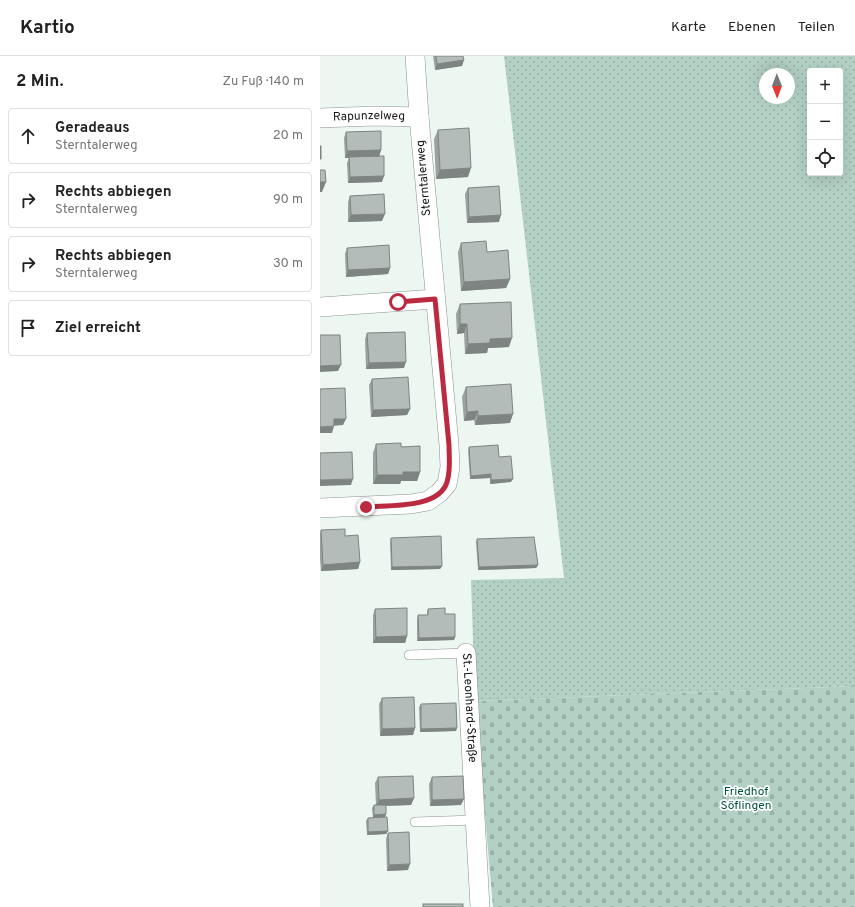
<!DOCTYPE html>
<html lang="de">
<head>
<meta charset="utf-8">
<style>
  :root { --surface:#fff; --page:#f2f2f2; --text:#222; --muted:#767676; --line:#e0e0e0 }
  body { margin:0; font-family:Overpass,sans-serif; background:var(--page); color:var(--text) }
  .controls { position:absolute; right:12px; top:12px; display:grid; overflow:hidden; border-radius:4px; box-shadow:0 4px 16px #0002 }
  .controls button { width:36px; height:36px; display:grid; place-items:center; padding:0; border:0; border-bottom:1px solid var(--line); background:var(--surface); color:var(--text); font:20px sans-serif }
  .compass { position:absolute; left:439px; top:12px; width:36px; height:36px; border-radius:50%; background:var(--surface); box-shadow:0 4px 16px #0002; rotate:179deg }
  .stop { position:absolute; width:12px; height:12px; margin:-9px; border:3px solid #bb2a40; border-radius:50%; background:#fff }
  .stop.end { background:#bb2a40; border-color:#fff; box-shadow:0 1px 4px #0008 }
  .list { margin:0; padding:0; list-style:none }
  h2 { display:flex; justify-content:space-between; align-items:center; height:52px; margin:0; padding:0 16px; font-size:17px }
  h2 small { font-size:13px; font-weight:400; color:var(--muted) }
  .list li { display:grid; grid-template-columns:26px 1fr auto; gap:12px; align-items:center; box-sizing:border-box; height:56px; margin:0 8px 8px; padding:0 8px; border:1px solid var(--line); border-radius:4px }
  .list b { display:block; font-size:15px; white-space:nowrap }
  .list p { margin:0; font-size:13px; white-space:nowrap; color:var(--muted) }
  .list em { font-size:13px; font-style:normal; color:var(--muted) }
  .icon { flex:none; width:22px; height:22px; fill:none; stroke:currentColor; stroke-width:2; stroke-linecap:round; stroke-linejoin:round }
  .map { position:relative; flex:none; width:535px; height:851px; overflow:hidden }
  header { display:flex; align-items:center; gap:24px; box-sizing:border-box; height:56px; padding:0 20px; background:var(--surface); border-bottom:1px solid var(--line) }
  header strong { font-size:19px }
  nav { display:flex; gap:22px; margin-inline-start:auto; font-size:14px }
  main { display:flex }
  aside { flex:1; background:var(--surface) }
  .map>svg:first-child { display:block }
  .cemetery { fill:url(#cemetery-stones) }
  .garden { fill:url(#garden-dots); fill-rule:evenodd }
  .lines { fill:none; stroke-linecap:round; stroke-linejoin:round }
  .lane-casing { stroke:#8a938f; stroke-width:10 }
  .street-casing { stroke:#8a938f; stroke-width:20 }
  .lane { stroke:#fff; stroke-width:9 }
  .street { stroke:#fff; stroke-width:19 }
  .wall { fill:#9aa29e }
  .shaded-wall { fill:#7d8481 }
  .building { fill:#b3bcb8; stroke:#7d8481 }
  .route { stroke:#bb2a40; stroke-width:5 }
  .labels { text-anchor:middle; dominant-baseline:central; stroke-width:3.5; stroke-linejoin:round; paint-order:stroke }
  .street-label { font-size:12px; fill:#121614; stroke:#fff }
  .park-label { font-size:12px; fill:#00543e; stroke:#fff }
</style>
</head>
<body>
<header>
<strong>Kartio</strong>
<nav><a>Karte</a><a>Ebenen</a><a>Teilen</a></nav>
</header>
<main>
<aside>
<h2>2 Min.<small>Zu Fuß · 140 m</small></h2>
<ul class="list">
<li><svg class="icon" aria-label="ahead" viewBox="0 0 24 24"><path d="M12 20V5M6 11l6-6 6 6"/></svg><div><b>Geradeaus</b><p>Sterntalerweg</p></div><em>20 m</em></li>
<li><svg class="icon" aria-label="right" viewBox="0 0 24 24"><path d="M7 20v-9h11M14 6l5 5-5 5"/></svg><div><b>Rechts abbiegen</b><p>Sterntalerweg</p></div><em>90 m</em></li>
<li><svg class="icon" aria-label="right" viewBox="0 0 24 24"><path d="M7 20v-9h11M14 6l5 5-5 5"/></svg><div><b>Rechts abbiegen</b><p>Sterntalerweg</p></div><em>30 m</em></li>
<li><svg class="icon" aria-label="arrive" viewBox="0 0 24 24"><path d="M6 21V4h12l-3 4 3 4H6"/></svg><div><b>Ziel erreicht</b></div></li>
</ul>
</aside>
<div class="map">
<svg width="535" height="851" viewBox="0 0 535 851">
  <defs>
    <pattern id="cemetery-stones" width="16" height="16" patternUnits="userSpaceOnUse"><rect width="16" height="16" fill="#b3d0c4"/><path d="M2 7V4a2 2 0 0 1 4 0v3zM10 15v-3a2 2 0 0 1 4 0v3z" fill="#99b2a8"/></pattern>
    <pattern id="garden-dots" width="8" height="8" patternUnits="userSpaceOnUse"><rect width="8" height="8" fill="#b3d0c4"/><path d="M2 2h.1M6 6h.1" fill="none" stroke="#99b2a8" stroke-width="1.8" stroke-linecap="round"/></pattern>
  </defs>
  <rect width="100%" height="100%" fill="#edf7f2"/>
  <polygon class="cemetery" points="535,630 535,851 173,851 155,645"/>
  <path class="garden" d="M184,0H535V630L155,645L151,524L244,522ZM490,15H520V117H490ZM445,18H469V42H445Z"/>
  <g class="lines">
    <defs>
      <g id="lane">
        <polyline points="89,599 146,597"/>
        <polyline points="95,766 155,764"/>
      </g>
      <g id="street">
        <path id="s1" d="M0,62L55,60L99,61"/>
        <polyline points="0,251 115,243"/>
        <polyline points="0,452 91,448 108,445 119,437 127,428 130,411 129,389 99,61 95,0"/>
        <path id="s2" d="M146,597L160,851"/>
      </g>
    </defs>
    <use href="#lane" class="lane-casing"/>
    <use href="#street" class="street-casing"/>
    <use href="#lane" class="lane"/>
    <use href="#street" class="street"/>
  </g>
  <g class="wall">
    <polygon points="113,0 143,0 142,10 115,14"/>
    <polygon points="118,74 148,121 116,123 114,83"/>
    <polygon points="26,76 61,94 59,100 62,126 28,127 27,107 29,102 25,102 24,82"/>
    <polygon points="148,132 179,166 147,167 145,138"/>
    <polygon points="30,140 62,165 28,166 28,146"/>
    <polygon points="141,187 167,196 190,223 186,232 141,235 138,196"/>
    <polygon points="27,192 70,212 68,218 26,221 25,198"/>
    <polygon points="140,248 189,291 168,292 167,297 145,298 144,277 137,278 136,258"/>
    <polygon points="47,277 84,312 46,313 45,283"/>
    <polygon points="52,323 90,353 87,359 51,361 49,329"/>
    <polygon points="146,331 190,367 155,369 154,364 144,365 142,341"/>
    <polygon points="56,388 81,391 100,416 97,425 81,425 80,428 53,428 53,397"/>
    <polygon points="149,391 179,401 191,426 170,428 170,422 150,423 148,394"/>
    <polygon points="1,474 25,480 40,506 38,513 1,515 0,503 0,477"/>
    <polygon points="71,482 122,510 120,513 71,514 70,485"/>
    <polygon points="157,483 218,509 216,512 158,514 156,486"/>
    <polygon points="55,553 87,580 85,587 53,587 53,559"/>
    <polygon points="108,553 125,558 135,581 134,584 97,585 97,563 98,559 107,559 107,556"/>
    <polygon points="62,642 95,672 93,679 60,680 59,648"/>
    <polygon points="101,648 136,675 100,676 99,651"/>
    <polygon points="58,721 94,742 91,749 66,750 66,758 65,761 53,762 52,752 54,749 56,749 55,727"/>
    <polygon points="112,721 141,749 110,750 109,728"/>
    <polygon points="48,762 68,775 66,778 47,779 46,765"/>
    <polygon points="68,777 88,814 67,815 66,783"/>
  </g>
  <g class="shaded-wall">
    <polygon points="144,4 142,10 115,14 117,8"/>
    <polygon points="61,94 59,101 25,102 27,95"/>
    <polygon points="151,112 148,121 116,123 120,114"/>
    <polygon points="64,120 62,126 28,127 30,121"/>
    <polygon points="0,126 6,126 2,136 0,136"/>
    <polygon points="65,158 62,165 28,166 31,159"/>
    <polygon points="181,159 179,166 147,167 149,161"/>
    <polygon points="70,212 68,218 26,221 28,214"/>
    <polygon points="190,223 186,232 141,235 144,226"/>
    <polygon points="140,268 147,268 144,277 137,278"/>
    <polygon points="192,282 189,291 168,292 167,297 145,298 148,288 170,283"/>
    <polygon points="86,306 84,312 46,313 49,307"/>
    <polygon points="21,309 18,315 0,316 0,310"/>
    <polygon points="90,353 87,359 51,361 53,354"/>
    <polygon points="158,355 154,364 144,365 147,356"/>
    <polygon points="193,358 190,367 155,369 158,360"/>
    <polygon points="14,363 26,363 23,369 11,370"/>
    <polygon points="14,370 12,377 0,377 0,371"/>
    <polygon points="83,416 100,416 97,425 81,425 80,428 53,428 57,419"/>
    <polygon points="171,418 170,422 150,423 151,420"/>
    <polygon points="33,423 31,429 0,430 0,424"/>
    <polygon points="193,423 191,426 170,428 171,424"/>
    <polygon points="40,506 38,513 1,515 3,509"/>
    <polygon points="218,509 216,512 158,514 159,511"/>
    <polygon points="122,510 120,513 71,514 72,511"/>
    <polygon points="87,580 85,587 53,587 56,581"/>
    <polygon points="135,581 134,584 97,585 99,582"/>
    <polygon points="95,672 93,679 60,680 62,673"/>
    <polygon points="137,672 136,675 100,676 101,673"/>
    <polygon points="94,742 91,749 56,750 59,744"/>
    <polygon points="144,743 141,749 110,750 112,744"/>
    <polygon points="66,758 65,761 53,762 54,759"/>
    <polygon points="68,775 66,778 47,779 48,776"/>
    <polygon points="90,808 88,814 67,815 69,809"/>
  </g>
  <g class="building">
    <polygon points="116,0 143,0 144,4 117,8"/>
    <polygon points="149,72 151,112 120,114 118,74"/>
    <polygon points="61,75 61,94 27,95 26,76"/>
    <rect x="0" y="90" width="1" height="13"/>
    <polygon points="64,100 64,120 30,121 29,101"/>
    <polygon points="0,114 5,114 6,126 0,126"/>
    <polygon points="179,130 181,159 149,161 148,132"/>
    <polygon points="64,138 65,158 31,159 30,140"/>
    <polygon points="166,185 167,196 188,194 190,223 144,226 141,187"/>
    <polygon points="69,189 70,212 28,214 27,192"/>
    <polygon points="191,246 192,282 170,283 170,287 148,288 147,268 140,268 140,248"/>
    <polygon points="85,276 86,306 49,307 47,277"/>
    <polygon points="0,279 20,279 21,309 0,310"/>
    <polygon points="88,321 90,353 53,354 52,323"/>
    <polygon points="191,328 193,358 158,360 158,355 147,356 146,331"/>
    <polygon points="25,332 26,363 14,363 14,370 0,371 0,333"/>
    <polygon points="81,387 81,391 100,390 100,416 83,416 83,419 57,419 56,388"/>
    <polygon points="178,389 179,401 191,400 193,423 171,424 171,418 151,420 149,391"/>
    <polygon points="32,396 33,423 0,424 0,397"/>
    <polygon points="25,473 25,480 38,479 40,506 3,509 1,474"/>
    <polygon points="121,480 122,510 72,511 71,482"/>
    <polygon points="214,481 218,509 159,511 157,483"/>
    <polygon points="87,552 87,580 56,581 55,553"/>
    <polygon points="125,552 125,558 135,558 135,581 99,582 98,559 108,559 108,553"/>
    <polygon points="94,641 95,672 62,673 62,642"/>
    <polygon points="136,647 137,672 101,673 101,648"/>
    <polygon points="93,720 94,742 59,744 58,721"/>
    <polygon points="143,720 144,743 112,744 112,721"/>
    <polygon points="54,749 66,749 66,758 54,759"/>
    <polygon points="67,761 68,775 48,776 48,762"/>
    <polygon points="89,776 90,808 69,809 68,777"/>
    <rect x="103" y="848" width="40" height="3"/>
  </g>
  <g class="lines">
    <path class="route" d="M46,451C68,449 119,453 127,426C131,414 129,401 129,389L115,243L78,246"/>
  </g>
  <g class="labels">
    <g class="street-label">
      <text stroke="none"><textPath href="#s1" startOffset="49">Rapunzelweg</textPath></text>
      <text transform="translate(104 122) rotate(-95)">Sterntalerweg</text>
      <text stroke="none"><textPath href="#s2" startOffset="55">St.-Leonhard-Straße</textPath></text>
    </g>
    <g class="park-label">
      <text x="426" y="736">Friedhof<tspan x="426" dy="14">Söflingen</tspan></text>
    </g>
  </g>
</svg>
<div class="controls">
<button>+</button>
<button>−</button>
<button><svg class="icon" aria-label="locate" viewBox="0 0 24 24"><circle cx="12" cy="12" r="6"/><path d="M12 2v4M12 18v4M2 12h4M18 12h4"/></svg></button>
</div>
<svg class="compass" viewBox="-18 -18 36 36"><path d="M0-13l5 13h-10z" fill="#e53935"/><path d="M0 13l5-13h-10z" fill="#767676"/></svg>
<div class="stop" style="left:78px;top:246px"></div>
<div class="stop end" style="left:46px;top:451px"></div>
</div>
</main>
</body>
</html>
